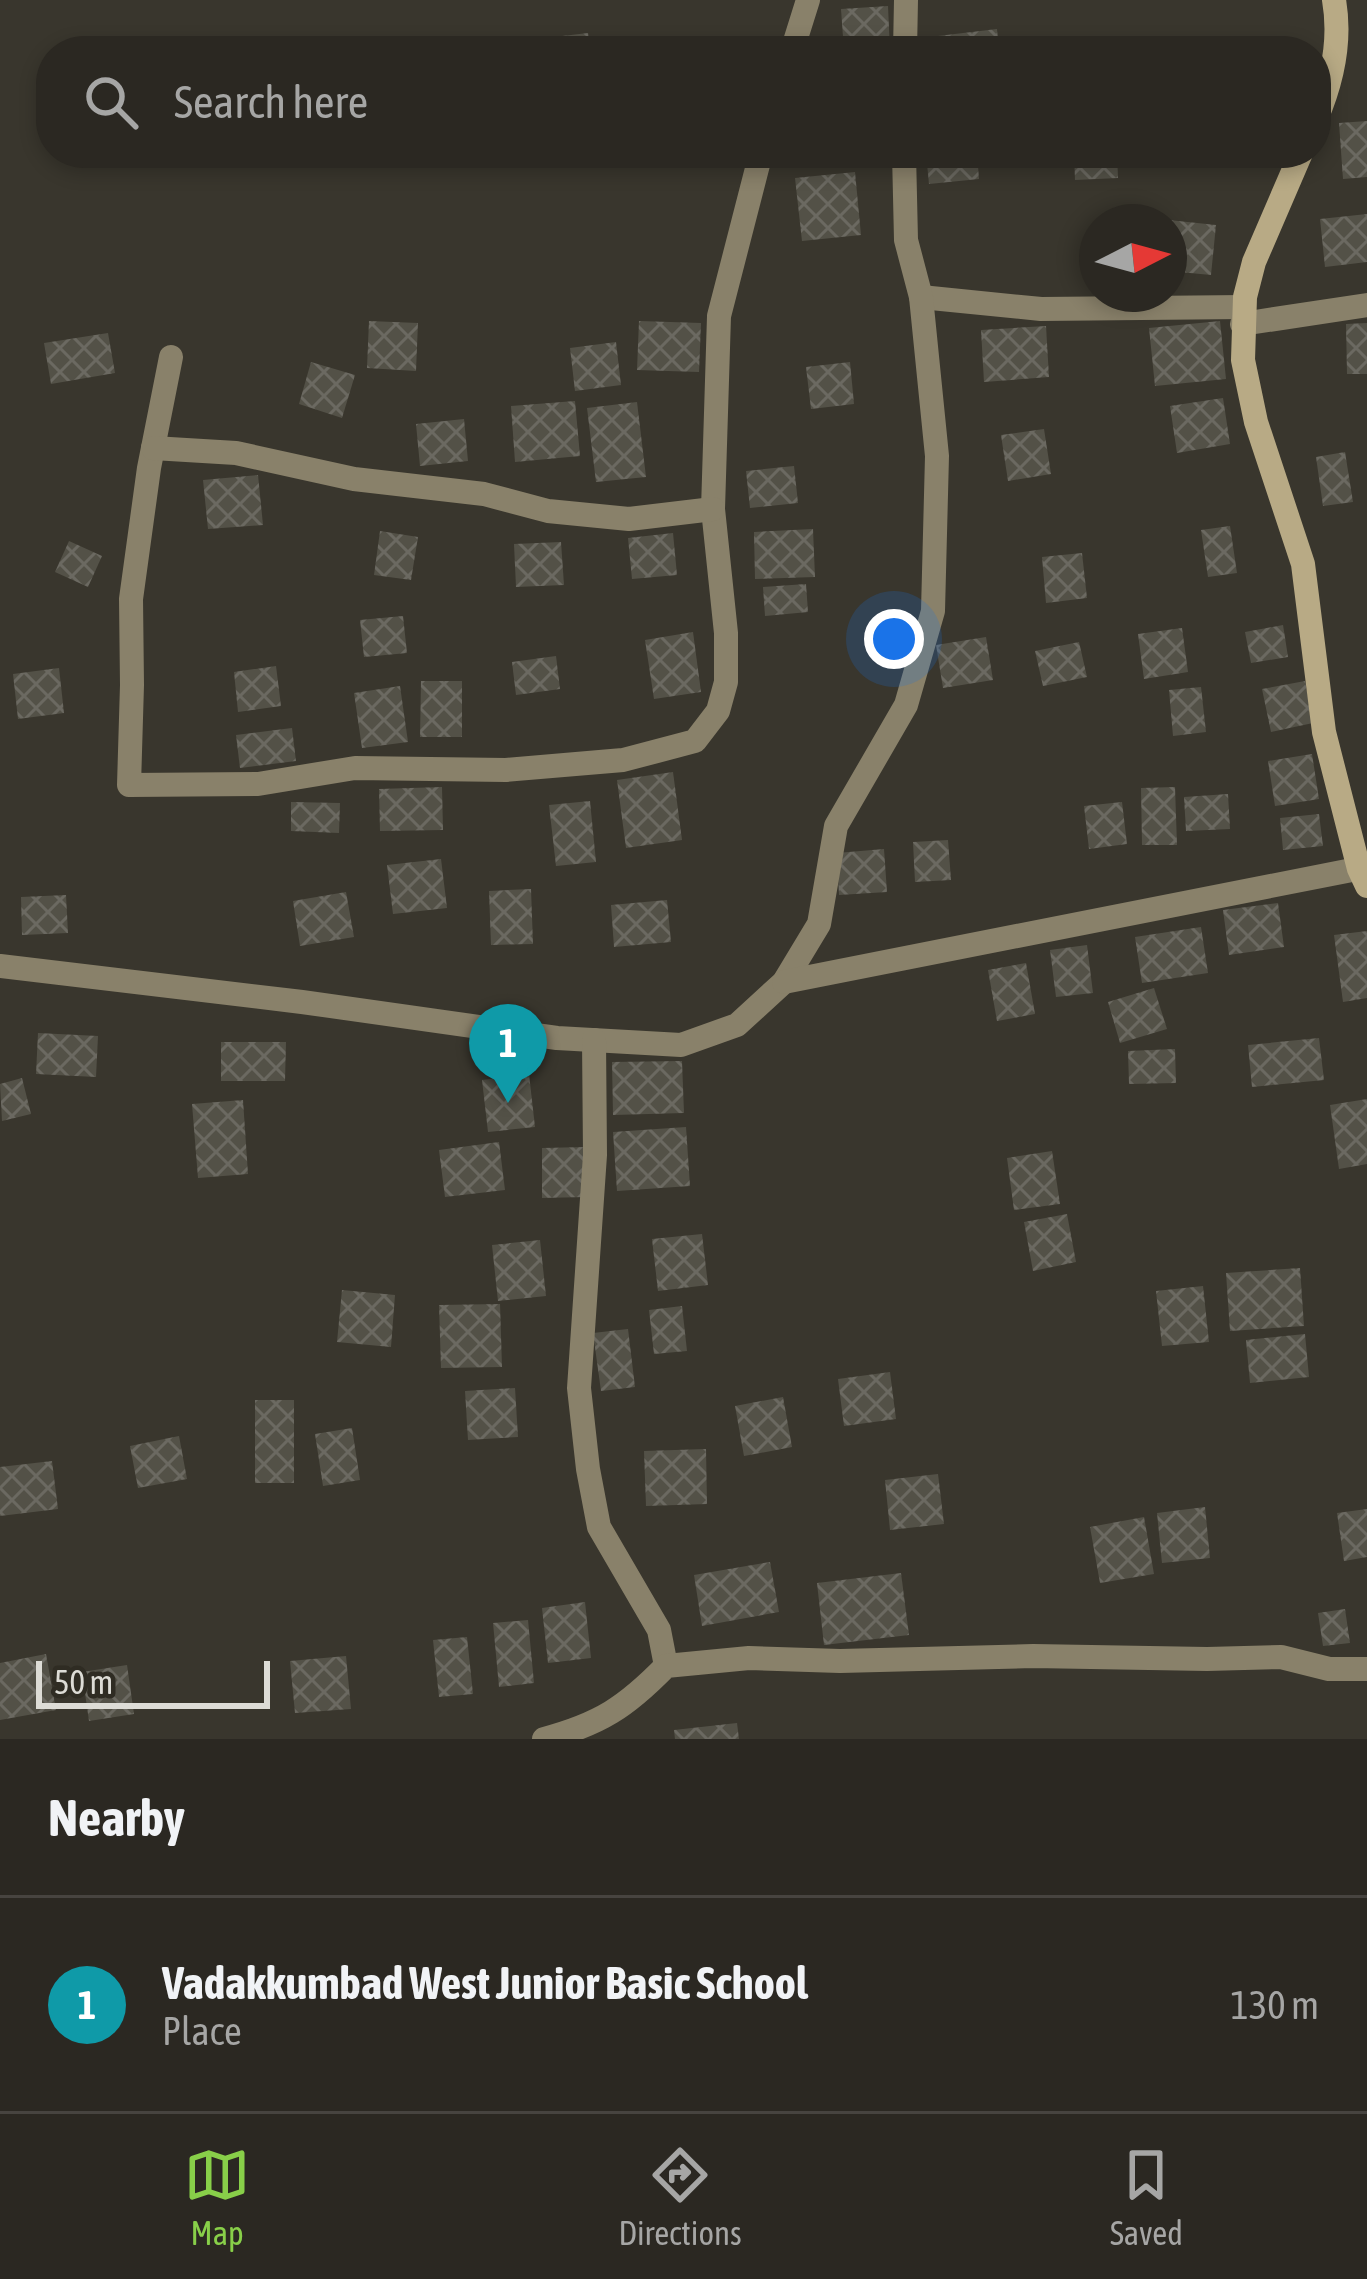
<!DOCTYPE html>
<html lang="en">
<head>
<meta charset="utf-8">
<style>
  :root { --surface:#2b2822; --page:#37342f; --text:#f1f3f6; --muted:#a6a6a5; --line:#474440; --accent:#88cf49 }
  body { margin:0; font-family:"Asap Condensed",sans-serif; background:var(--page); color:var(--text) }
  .compass { position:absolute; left:1079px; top:204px; width:108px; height:108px; border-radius:50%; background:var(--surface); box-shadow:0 6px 18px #0003; rotate:84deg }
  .scale { position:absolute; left:36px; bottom:30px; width:234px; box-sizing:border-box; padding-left:12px; border:6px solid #dddcd6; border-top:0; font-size:33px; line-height:42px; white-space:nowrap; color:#dddcd6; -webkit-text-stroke:9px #2f2c23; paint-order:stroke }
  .you { position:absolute; left:894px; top:639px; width:42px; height:42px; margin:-30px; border:9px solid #fff; border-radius:50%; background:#1a73e8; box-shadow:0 0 0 18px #1a73e833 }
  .badge { display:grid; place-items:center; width:78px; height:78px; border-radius:50%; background:var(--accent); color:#fff; font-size:39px; font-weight:700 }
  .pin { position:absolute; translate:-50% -99px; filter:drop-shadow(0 3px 6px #0008) }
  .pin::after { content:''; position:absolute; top:63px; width:42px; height:36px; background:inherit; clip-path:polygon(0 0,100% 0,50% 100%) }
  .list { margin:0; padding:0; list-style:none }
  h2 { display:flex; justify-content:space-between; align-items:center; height:156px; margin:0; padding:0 48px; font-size:51px }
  h2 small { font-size:39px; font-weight:400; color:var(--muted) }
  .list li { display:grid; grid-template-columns:78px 1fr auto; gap:36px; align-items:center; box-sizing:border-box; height:216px; padding:0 48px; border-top:3px solid var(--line) }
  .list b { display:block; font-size:45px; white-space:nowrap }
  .list p { margin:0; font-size:39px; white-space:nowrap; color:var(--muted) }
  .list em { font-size:39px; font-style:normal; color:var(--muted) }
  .icon { flex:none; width:66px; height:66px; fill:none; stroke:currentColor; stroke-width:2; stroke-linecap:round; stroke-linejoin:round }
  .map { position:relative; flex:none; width:1367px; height:1739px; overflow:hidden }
  .search { position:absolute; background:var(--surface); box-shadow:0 6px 18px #0003; left:36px; right:36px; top:36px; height:132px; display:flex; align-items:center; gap:30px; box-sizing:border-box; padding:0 42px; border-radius:48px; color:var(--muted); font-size:45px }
  .sheet { height:372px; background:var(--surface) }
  nav { display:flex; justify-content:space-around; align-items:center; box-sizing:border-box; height:168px; border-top:3px solid var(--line); background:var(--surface); font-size:33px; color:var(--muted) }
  nav a { display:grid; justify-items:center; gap:6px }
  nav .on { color:var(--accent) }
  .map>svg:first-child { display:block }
  .building { fill:url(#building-cross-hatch) }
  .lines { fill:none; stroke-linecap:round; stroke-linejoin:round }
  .street { stroke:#89816a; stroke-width:24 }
  .secondary { stroke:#b8aa85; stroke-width:24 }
</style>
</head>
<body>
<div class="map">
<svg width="1367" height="1739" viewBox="0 0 1367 1739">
  <defs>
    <pattern id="building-cross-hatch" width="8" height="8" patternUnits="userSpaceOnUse" patternTransform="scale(3)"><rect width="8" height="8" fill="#535147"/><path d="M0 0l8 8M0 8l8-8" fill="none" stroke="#6b6961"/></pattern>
  </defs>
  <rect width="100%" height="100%" fill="#39362d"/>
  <g class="building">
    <polygon points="888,6 890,51 844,51 841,9"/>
    <polygon points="997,29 999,51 939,51 938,36"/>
    <polygon points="588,33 590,51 538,51 537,39"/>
    <polygon points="1130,38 1132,51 1081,51 1080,45"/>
    <polygon points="1250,42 1251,51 1213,51 1213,46"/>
    <polygon points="1367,121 1367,177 1343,179 1339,123"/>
    <polygon points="926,153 977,153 979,179 929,184"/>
    <polygon points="1074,153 1117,153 1118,178 1075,180"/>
    <polygon points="855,172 861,235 802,241 795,178"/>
    <polygon points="1367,214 1367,262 1325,267 1320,219"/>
    <polygon points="1169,220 1216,225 1211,275 1169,271"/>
    <polygon points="369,321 418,323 416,371 367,368"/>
    <polygon points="639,321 701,323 699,372 637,370"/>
    <polygon points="1220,321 1226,379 1155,386 1149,328"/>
    <polygon points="1367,323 1367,374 1347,374 1346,324"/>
    <polygon points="1046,326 1049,377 984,382 981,330"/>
    <polygon points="108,333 115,373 51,384 44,343"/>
    <polygon points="616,342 621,385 575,391 570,348"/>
    <polygon points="311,362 355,375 342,418 299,404"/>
    <polygon points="850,362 854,404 811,409 806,367"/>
    <polygon points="1223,398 1230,444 1177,453 1170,406"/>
    <polygon points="575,401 580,456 515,462 511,406"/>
    <polygon points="637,402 646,477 596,482 587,408"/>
    <polygon points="464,419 468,461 420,466 416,424"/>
    <polygon points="1044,429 1051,474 1008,481 1001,435"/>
    <polygon points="1345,452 1353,502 1323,506 1316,457"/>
    <polygon points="794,466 798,503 750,508 746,471"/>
    <polygon points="258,475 263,525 208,529 203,480"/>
    <polygon points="1230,526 1237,573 1208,577 1201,530"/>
    <polygon points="813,529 815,577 755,579 754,532"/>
    <polygon points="380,531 418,537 411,580 374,575"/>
    <polygon points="673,533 677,575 632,579 628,538"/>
    <polygon points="69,541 102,556 88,587 55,572"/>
    <polygon points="561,542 564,585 516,587 514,544"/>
    <polygon points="1082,553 1087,598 1046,603 1042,557"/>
    <polygon points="806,584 808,612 765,616 763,587"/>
    <polygon points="403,616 407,653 364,657 360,620"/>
    <polygon points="1283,625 1288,657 1251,663 1245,632"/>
    <polygon points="1182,628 1188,672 1144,679 1138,634"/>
    <polygon points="693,632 701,692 654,699 645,640"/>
    <polygon points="986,637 993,680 943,688 936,645"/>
    <polygon points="1079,642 1087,677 1043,686 1035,651"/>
    <polygon points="556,656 560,689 516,695 512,662"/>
    <polygon points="276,666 281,706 238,712 234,672"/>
    <polygon points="59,668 64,713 18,719 13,674"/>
    <polygon points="421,681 462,681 462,737 420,737"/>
    <polygon points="1305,681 1313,723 1271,732 1262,689"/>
    <polygon points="400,686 408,742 362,748 354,693"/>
    <polygon points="1201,687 1206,732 1173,736 1169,690"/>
    <polygon points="292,728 296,761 240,768 236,735"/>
    <polygon points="1312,754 1319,799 1275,806 1268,761"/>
    <polygon points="673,772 682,840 626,848 617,780"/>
    <polygon points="442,787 443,830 380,831 379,789"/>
    <polygon points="1175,787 1177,845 1142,845 1141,788"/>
    <polygon points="1228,794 1230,829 1186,831 1184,797"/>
    <polygon points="590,801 596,862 556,866 549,805"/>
    <polygon points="291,802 340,803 339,833 291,831"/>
    <polygon points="1122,802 1127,844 1089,849 1084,806"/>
    <polygon points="1319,814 1323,846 1283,850 1280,818"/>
    <polygon points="948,840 951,880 915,882 913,842"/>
    <polygon points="884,849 887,892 839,895 837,853"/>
    <polygon points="441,859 447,908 393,914 387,865"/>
    <polygon points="531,889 533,944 491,945 489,891"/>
    <polygon points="346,892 354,937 300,946 293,901"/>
    <polygon points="66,895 68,933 22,935 21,897"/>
    <polygon points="667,900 671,942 614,947 611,905"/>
    <polygon points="1278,903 1284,947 1229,955 1223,910"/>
    <polygon points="1201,927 1208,973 1142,983 1135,937"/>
    <polygon points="1367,931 1367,998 1343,1002 1334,935"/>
    <polygon points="1087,945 1093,993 1056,997 1050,950"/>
    <polygon points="1026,963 1035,1014 997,1021 988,970"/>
    <polygon points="1154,988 1167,1029 1120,1043 1108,1002"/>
    <polygon points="38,1033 98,1036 96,1077 36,1074"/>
    <polygon points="1319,1038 1324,1080 1252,1087 1248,1045"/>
    <polygon points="221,1042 286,1042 285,1081 221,1081"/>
    <polygon points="1175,1049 1176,1083 1129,1084 1128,1051"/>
    <polygon points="682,1061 684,1113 613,1115 612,1062"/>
    <polygon points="529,1074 535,1127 488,1132 482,1080"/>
    <polygon points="22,1078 31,1114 2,1121 0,1084"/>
    <polygon points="1367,1099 1367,1164 1339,1169 1330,1105"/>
    <polygon points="243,1100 248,1174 198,1178 192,1104"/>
    <polygon points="686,1127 690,1186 617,1191 613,1132"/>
    <polygon points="499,1142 505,1190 445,1197 439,1150"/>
    <polygon points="585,1147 586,1197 542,1198 542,1148"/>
    <polygon points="1052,1151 1060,1204 1014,1210 1007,1158"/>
    <polygon points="1067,1214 1076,1262 1033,1271 1024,1222"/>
    <polygon points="702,1234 708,1285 658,1291 652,1239"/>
    <polygon points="540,1240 546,1296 498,1301 492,1245"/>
    <polygon points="1300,1268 1304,1326 1230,1331 1226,1273"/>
    <polygon points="1203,1286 1209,1342 1162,1346 1156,1291"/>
    <polygon points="342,1290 395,1295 391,1347 337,1342"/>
    <polygon points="500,1304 502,1367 441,1368 439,1305"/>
    <polygon points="682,1306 687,1351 654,1354 649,1310"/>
    <polygon points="628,1329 635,1387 601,1391 593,1333"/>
    <polygon points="1305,1334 1309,1377 1250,1383 1246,1340"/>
    <polygon points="890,1372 896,1419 844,1426 838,1379"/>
    <polygon points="515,1388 518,1437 468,1440 465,1391"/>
    <polygon points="783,1397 792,1447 744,1456 735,1406"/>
    <rect x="255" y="1400" width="39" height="83"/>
    <polygon points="352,1428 360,1480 323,1486 315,1434"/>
    <polygon points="179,1436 187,1479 138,1488 130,1446"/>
    <polygon points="706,1449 707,1504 646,1506 644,1451"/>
    <polygon points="52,1461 58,1509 0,1516 0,1467"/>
    <polygon points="938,1474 944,1524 890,1530 885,1480"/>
    <polygon points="1205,1507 1210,1558 1162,1563 1157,1513"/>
    <polygon points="1367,1509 1367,1557 1344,1561 1337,1513"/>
    <polygon points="1144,1517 1154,1574 1100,1583 1090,1527"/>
    <polygon points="770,1562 779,1612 702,1626 694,1575"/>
    <polygon points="901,1573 909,1635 824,1645 817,1583"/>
    <polygon points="585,1602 591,1658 548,1663 542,1608"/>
    <polygon points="1345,1609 1350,1643 1323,1646 1318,1613"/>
    <polygon points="528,1620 534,1683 499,1687 493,1623"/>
    <polygon points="467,1637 473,1694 439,1697 433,1640"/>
    <polygon points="46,1654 56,1710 0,1720 0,1663"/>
    <polygon points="346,1656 351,1709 295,1713 290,1661"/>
    <polygon points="127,1665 134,1714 89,1721 82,1672"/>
    <polygon points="737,1723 739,1739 675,1739 674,1730"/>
  </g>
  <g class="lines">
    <g class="street">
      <polyline points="792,51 808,0"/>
      <polyline points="905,51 906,0"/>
      <polyline points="921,297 1041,309 1244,307"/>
      <polyline points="1242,324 1367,305"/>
      <polyline points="171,357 149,468 131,599 132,685 129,785 258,784 355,768 506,770 623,760 695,741 718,711 726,682 726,633 713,509 719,316 761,153"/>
      <polyline points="153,448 236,453 354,479 484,494 548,511 629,519 713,509"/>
      <polyline points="0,966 302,1002 557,1038 681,1045 737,1025 784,982 819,924 836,826 906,705 933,611 937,456 921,297 906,240 904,153"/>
      <polyline points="784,982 1367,867"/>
      <polyline points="594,1040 595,1155 579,1388 588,1469 599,1527 659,1630 666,1666"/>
      <path d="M544,1739C600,1724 626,1707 666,1666L749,1658L840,1661L1033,1656L1207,1659L1281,1657L1329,1669H1367"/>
    </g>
    <g class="secondary">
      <path d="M1316,119C1332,82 1341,40 1334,0"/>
      <polyline points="1301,153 1254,262 1245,297 1243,360 1256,422 1303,564 1324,732 1359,869 1367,886"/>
    </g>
  </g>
</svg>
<svg class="compass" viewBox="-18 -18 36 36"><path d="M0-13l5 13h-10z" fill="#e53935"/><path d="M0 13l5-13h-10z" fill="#a6a6a5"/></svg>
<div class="scale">50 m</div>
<div class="you"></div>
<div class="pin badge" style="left:508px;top:1103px;background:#0f9aa8">1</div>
<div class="search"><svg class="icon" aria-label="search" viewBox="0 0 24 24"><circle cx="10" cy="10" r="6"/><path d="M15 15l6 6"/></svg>Search here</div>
</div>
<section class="sheet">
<h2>Nearby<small></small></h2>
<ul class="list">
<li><span class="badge" style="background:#0f9aa8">1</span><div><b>Vadakkumbad West Junior Basic School</b><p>Place</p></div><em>130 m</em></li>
</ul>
</section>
<nav>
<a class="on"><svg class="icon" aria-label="map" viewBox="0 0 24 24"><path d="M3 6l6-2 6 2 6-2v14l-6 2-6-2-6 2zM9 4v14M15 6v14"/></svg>Map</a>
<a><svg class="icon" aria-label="directions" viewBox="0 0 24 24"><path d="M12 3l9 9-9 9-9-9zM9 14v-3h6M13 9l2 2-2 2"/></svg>Directions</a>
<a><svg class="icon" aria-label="saved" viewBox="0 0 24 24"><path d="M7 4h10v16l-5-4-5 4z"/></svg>Saved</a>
</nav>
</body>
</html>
